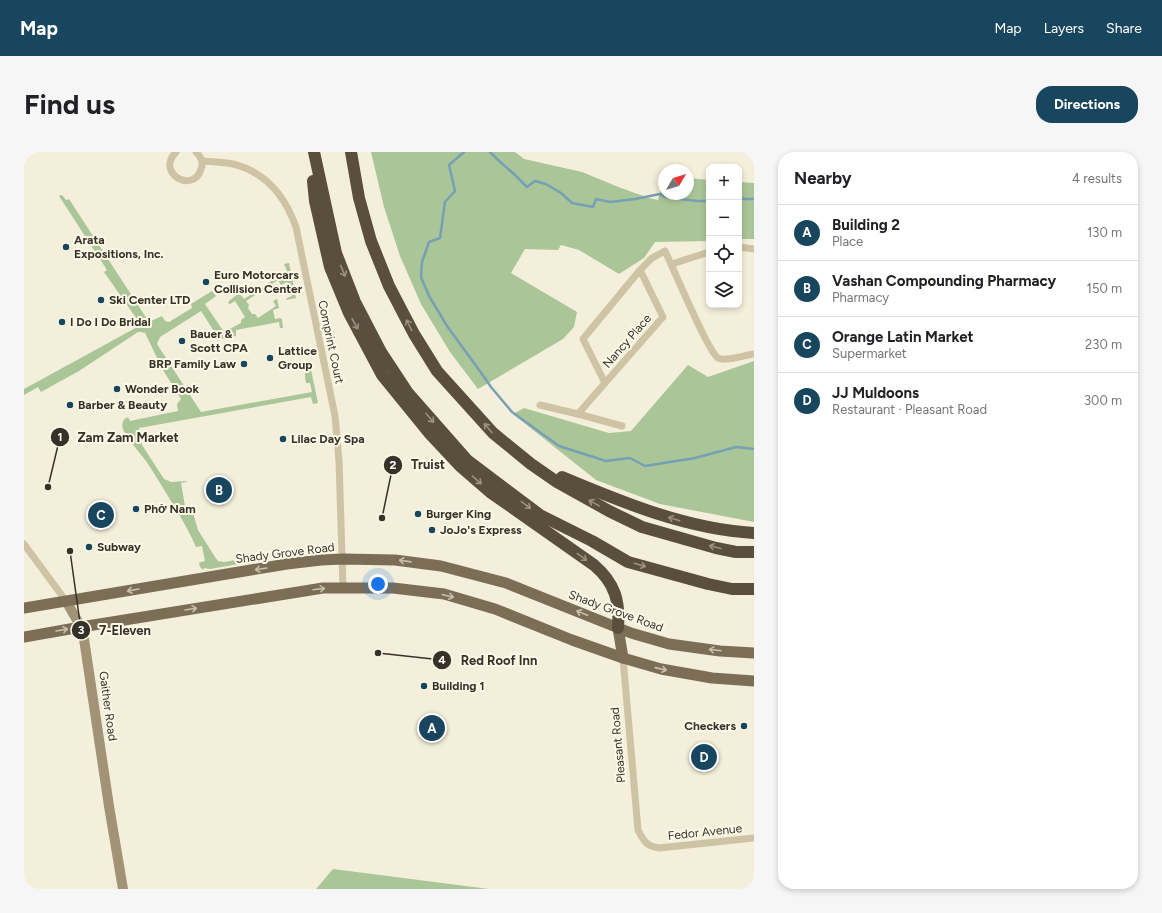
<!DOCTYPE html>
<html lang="en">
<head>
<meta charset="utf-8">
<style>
  :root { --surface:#fff; --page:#f6f6f6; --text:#202124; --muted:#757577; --line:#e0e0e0; --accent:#18465e }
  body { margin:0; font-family:Figtree,sans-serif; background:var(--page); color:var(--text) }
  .controls { position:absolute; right:12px; top:12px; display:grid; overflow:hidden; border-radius:8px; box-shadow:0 2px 6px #0003 }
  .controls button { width:36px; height:36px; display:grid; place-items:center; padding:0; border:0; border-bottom:1px solid var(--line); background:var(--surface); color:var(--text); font:20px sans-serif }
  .compass { position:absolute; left:634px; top:12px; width:36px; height:36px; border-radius:50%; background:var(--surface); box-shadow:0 2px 6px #0003; rotate:52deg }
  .you { position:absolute; left:354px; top:432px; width:14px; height:14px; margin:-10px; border:3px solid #fff; border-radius:50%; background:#1a73e8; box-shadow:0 0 0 6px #1a73e833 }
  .badge { display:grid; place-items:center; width:26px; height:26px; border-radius:50%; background:var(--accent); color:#fff; font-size:13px; font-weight:700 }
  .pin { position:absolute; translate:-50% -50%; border:2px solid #fff; box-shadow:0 1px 4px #0006 }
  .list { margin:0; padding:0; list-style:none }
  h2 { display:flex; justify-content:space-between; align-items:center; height:52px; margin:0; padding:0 16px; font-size:17px }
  h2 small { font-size:13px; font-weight:400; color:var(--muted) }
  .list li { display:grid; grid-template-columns:26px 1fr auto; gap:12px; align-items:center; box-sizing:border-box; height:56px; padding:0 16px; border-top:1px solid var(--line) }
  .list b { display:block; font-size:15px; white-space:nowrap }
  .list p { margin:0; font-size:13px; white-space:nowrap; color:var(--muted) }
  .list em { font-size:13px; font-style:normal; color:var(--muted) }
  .icon { flex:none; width:22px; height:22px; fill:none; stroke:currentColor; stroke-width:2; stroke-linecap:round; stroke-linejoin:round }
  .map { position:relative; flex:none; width:730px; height:737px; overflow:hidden; border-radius:16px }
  header { display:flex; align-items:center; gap:24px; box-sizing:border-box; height:56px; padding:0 20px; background:var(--accent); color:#fff }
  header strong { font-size:19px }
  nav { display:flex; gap:22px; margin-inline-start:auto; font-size:14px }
  .intro { display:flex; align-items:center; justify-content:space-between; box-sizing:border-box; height:96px; padding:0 24px }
  h1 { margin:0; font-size:28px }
  .button { padding:10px 18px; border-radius:16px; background:var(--accent); color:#fff; font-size:14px; font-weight:700 }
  main { display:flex; gap:24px; padding:0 24px }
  aside { flex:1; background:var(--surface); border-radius:16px; box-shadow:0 2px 6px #0003 }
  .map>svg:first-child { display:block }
  .green { fill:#aac598 }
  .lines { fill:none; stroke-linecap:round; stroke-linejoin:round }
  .stream { stroke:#76a0b4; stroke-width:2.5 }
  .street { stroke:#cec3a4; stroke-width:7 }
  .secondary { stroke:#a29276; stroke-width:10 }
  .primary { stroke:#7c6d56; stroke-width:11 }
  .highway { stroke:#5a4e3d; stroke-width:12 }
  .oneway { stroke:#9a9281 }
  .oneway2 { stroke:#c8c0ad }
  .poi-dot { fill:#18465e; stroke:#fbf8e7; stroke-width:1.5 }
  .labels { text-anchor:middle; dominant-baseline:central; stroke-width:4; stroke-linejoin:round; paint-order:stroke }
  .poi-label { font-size:12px; font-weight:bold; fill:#383127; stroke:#fbf8e7; text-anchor:start }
  .street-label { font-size:12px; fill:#383127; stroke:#fbf8e7 }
  .leader { fill:none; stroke:#383127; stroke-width:1.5 }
  .callout-dot { fill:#383127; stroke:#fbf8e7; stroke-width:1.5 }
  .mark-label { font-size:12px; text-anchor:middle; font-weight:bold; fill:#fff }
  .callout-label { font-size:13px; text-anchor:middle; font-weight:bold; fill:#383127; stroke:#fbf8e7; stroke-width:4; stroke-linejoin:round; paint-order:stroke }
</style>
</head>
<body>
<header>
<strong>Map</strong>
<nav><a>Map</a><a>Layers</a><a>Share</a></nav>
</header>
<div class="intro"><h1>Find us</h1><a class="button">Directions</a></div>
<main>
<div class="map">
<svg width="730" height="737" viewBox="0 0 730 737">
  <rect width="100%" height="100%" fill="#f4efda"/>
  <g class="green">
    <polygon points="347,0 491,0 500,7 558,20 597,36 625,46 634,48 640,25 640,42 664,42 664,26 685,28 685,89 631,90 620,106 595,122 555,98 537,93 534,98 501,97 487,121 553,160 550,175 539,187 454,237 426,200 397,152 376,104 360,55"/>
    <polygon points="715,30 730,31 730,87 715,87"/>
    <path d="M37,43L39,44L42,48L45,47L125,170L138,164L141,169L145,170L168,156L167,152L188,139L192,144L181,152L200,180L217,171V168L221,165L211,149L206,152L204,151L205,149L215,141L220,147L263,119L260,112L265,111L272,146L262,148L263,146L268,144L266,137L263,130L257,133L254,128L222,149L225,153L224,156L228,162H231L234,166L252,154L249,149L253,147L255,156L249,158L251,167L256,166L258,167L259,176H256L255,170L212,178V184L197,187L193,184L177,159L136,185L133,192L177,260L288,240L286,231H282C281,224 279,217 286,213L294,251L289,252L287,245L115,276L118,293L140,327L147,330L163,329L162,330L157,331L162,360H167L169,361L174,378L191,405L194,409L200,410L236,404L238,406L237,408L186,417L180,416L179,418L176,415L175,411L177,410L181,409L178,394L172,395C167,383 160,371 153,359C143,342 133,326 122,309C117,302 101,284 99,277C97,271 99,267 104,265L106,269L154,259L153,252L157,247L139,218L121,181L117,180H114L55,219L17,240L14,235L0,243V237L117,173L80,120L83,118L35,44Z"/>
    <polygon points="730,209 730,370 636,352 572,328 489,262 500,256 585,281 607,279 664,213 684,225"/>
    <polygon points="309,717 465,737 292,737"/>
  </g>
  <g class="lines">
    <g class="stream">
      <polyline points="440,0 425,13 431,39 421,50 416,86 405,90 398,110 397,125 405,144 423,174 458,222 467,235 488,260 535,294 582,309 606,306 621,314 671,306 712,295 730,297"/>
      <polyline points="466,0 473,7 491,23 503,35 511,29 522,32 537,41 548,51 569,55 572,47 586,50 611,47 636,42 641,45 673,49 682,49 685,47"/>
      <polyline points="715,45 720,47 730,47"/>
    </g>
    <g class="street">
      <path d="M152,0C131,22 170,42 177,17C180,11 177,5 172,0"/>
      <path d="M178,9C188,10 199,10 209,12C242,20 261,44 272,75L311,264L315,309L319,436"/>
      <polyline points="715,95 730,97"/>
      <polyline points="648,112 685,100"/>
      <path d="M616,118L639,165L581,231L559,187L616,118L628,106L641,99C649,115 684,200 694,206C701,210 721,203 730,202"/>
      <polyline points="516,253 554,262 581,231"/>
      <polyline points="554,262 598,274"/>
      <polyline points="0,392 42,449"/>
      <path d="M599,506L614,678C620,689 622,694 635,696L730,686"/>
    </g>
    <polyline class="secondary" points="42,449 57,475 60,487 85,654 99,737"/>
    <g class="primary">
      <polyline points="0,456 263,412 297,408 319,407 371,408 417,414 482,431 607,481 645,492 696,499 730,501"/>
      <polyline points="594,476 599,506"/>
      <polyline points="0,485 57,475 299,436 369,436 420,442 471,457 548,488 599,506 637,517 688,526 730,529"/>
    </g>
    <g class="highway">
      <polyline points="290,0 312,101 331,150 357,200 384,241 443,308 516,363 568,389 604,410 684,432 708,437 730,437"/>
      <polyline points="327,0 335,46 347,89 365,134 390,182 413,219 469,281 507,312 533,330 585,359 618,375 692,396 712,400 730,400"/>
      <path d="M289,29L291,49L306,115L325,161L358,223L406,282L436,314L466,340L570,413C591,431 596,449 594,476"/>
      <path d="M538,325C600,351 663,377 730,381"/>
    </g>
  </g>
  <defs><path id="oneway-shaft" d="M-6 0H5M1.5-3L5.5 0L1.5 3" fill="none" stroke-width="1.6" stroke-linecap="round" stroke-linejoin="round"/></defs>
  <g class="oneway">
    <use href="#oneway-shaft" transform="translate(319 119) rotate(68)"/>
    <use href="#oneway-shaft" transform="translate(331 172) rotate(61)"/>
    <use href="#oneway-shaft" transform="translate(385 173) rotate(-117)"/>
    <use href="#oneway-shaft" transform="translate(406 266) rotate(49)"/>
    <use href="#oneway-shaft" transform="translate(464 276) rotate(-131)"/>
    <use href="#oneway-shaft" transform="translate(453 328) rotate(41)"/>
    <use href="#oneway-shaft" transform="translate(570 351) rotate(-151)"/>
    <use href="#oneway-shaft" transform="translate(502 353) rotate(37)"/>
    <use href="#oneway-shaft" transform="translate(650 367) rotate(-162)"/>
    <use href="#oneway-shaft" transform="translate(691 395) rotate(-166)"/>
    <use href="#oneway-shaft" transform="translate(558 405) rotate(36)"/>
    <use href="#oneway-shaft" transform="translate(616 413) rotate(16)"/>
  </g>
  <g class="oneway2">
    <use href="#oneway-shaft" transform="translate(381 409) rotate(-172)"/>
    <use href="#oneway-shaft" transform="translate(237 417) rotate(171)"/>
    <use href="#oneway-shaft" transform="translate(295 437) rotate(-7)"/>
    <use href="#oneway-shaft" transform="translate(109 438) rotate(170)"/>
    <use href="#oneway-shaft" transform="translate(424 444) rotate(14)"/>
    <use href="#oneway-shaft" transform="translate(167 457) rotate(-9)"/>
    <use href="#oneway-shaft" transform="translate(558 461) rotate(-158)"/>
    <use href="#oneway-shaft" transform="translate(38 478) rotate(-10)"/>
    <use href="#oneway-shaft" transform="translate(691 498) rotate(-173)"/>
    <use href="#oneway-shaft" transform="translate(637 517) rotate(13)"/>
  </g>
  <g class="poi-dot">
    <circle cx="42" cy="95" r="4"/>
    <circle cx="182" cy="130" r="4"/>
    <circle cx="77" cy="148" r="4"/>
    <circle cx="38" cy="170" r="4"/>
    <circle cx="158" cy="189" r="4"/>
    <circle cx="246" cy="206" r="4"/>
    <circle cx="220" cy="212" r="4"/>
    <circle cx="93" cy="237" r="4"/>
    <circle cx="46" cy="253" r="4"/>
    <circle cx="259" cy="287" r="4"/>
    <circle cx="112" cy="357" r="4"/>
    <circle cx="394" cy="362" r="4"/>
    <circle cx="408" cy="378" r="4"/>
    <circle cx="65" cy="395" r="4"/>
    <circle cx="400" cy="534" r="4"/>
    <circle cx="720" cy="574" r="4"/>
  </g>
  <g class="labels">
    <g class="poi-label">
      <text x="50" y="88">Arata<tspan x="50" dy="14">Expositions, Inc.</tspan></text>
      <text x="190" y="123">Euro Motorcars<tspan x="190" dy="14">Collision Center</tspan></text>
      <text x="85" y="148">Ski Center LTD</text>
      <text x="46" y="170">I Do I Do Bridal</text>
      <text x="166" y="182">Bauer &amp;<tspan x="166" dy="14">Scott CPA</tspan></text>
      <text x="254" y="199">Lattice<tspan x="254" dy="14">Group</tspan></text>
      <text x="212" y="212" text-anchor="end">BRP Family Law</text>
      <text x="101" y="237">Wonder Book</text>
      <text x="54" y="253">Barber &amp; Beauty</text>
      <text x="267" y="287">Lilac Day Spa</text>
      <text x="120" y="357">Phở Nam</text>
      <text x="402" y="362">Burger King</text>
      <text x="416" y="378">JoJo's Express</text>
      <text x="73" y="395">Subway</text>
      <text x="408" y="534">Building 1</text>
      <text x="712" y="574" text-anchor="end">Checkers</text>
    </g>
    <g class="street-label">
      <text transform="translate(603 189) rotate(-49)">Nancy Place</text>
      <text transform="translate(307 190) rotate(78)">Comprint Court</text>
      <text transform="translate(261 401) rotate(-7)">Shady Grove Road</text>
      <text transform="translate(592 459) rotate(20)">Shady Grove Road</text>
      <text transform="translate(84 554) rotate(82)">Gaither Road</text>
      <text transform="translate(594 593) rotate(-95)">Pleasant Road</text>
      <text transform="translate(681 680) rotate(-6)">Fedor Avenue</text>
    </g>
  </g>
  <path class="leader" d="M24 335L36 285M358 366L369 313M46 399L57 478M354 501L418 508"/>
  <g class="callout-dot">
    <circle cx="24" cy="335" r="4"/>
    <circle cx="358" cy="366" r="4"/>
    <circle cx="46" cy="399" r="4"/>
    <circle cx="354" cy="501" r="4"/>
    <circle cx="36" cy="285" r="10"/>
    <circle cx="369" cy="313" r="10"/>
    <circle cx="57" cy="478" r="10"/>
    <circle cx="418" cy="508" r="10"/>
  </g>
  <g class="mark-label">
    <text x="36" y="289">1</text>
    <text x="369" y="317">2</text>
    <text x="57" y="482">3</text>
    <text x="418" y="512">4</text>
  </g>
  <g class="callout-label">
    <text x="104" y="290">Zam Zam Market</text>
    <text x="404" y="317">Truist</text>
    <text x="101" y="483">7-Eleven</text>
    <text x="475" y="513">Red Roof Inn</text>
  </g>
</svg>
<div class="controls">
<button>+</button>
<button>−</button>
<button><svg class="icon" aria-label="locate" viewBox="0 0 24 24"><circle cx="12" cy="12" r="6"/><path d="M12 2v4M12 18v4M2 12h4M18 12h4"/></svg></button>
<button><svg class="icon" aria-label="layers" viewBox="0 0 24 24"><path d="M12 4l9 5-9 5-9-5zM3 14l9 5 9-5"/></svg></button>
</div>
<svg class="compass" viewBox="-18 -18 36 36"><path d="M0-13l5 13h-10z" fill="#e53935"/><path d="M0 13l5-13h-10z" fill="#757577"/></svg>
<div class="you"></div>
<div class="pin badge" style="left:408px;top:576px">A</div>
<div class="pin badge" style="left:195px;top:338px">B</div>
<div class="pin badge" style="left:77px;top:363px">C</div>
<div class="pin badge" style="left:680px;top:605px">D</div>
</div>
<aside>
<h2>Nearby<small>4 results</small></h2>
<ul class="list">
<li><span class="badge">A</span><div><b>Building 2</b><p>Place</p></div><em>130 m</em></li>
<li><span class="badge">B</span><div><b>Vashan Compounding Pharmacy</b><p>Pharmacy</p></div><em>150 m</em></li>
<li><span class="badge">C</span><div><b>Orange Latin Market</b><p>Supermarket</p></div><em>230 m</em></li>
<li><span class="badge">D</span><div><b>JJ Muldoons</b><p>Restaurant · Pleasant Road</p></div><em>300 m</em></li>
</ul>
</aside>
</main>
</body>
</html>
